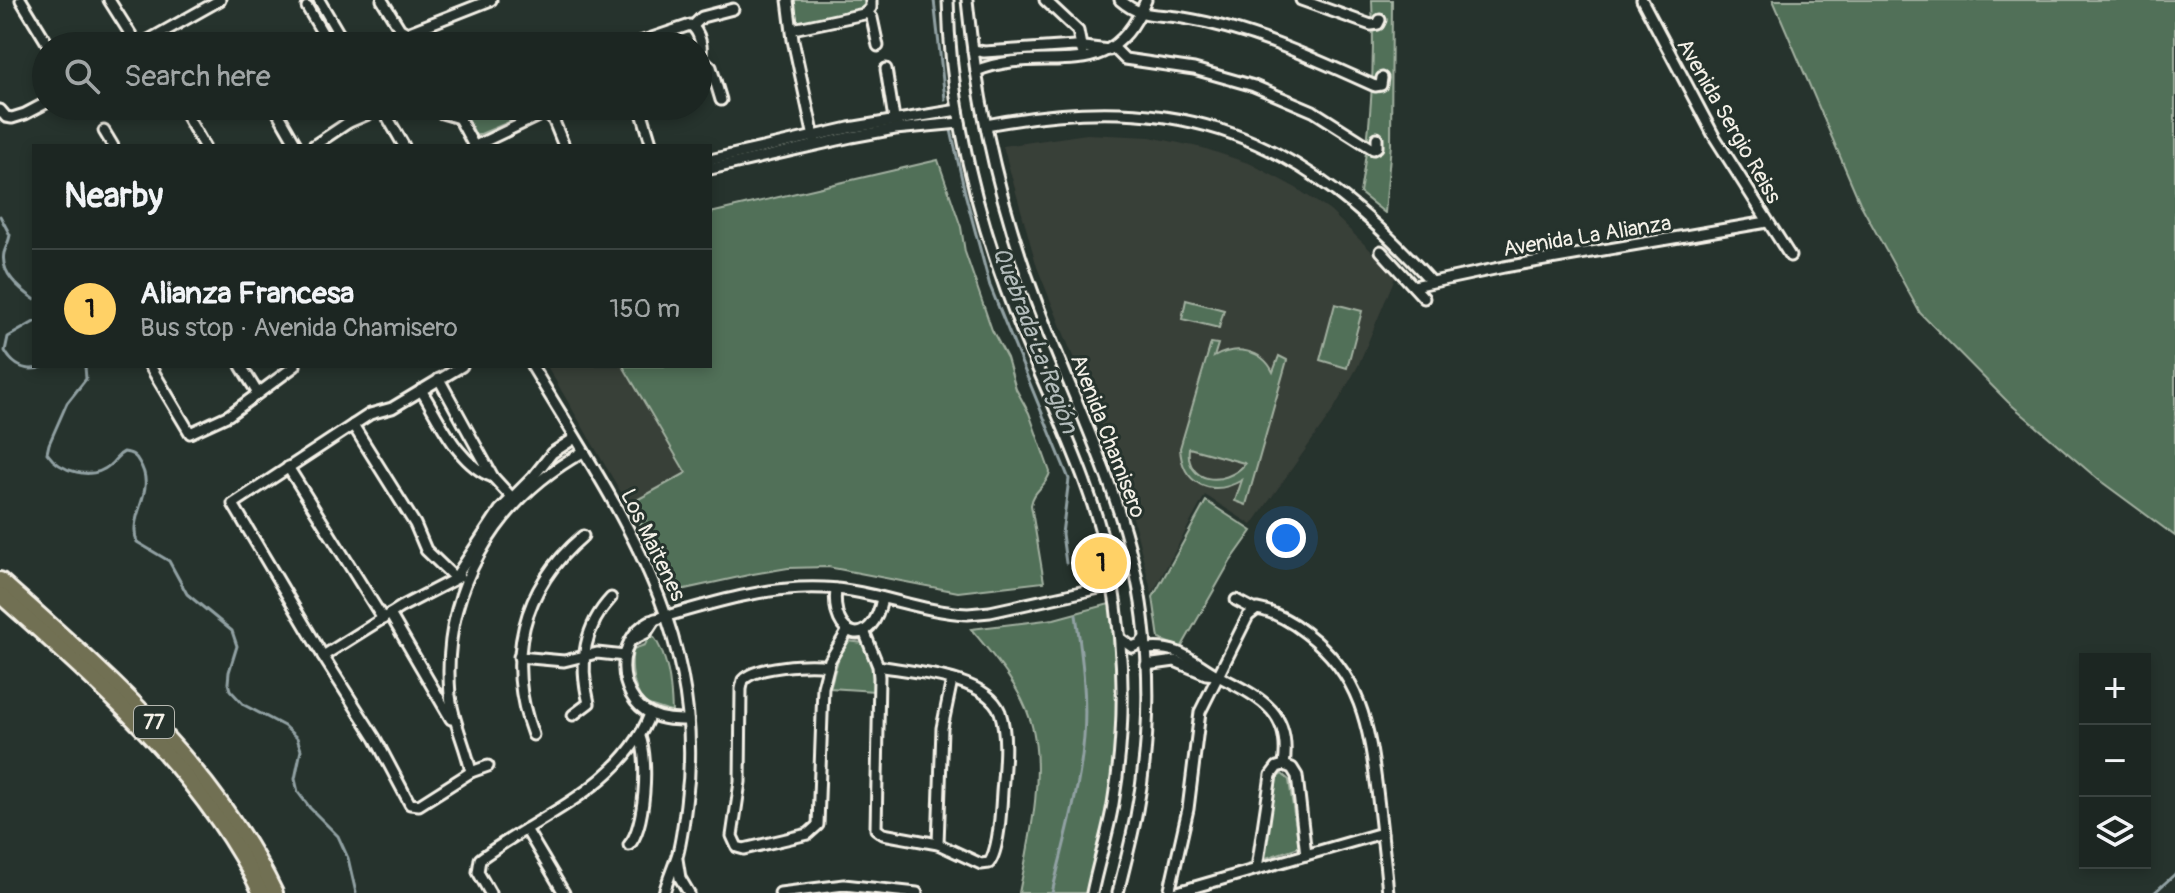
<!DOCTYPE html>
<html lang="en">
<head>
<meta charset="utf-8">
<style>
  :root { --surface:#1c2622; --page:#252e2a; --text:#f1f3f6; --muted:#a0a5a5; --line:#3a4340; --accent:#ffd166 }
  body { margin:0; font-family:Pangolin,sans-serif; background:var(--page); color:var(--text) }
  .controls { position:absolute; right:24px; bottom:24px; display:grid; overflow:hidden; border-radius:0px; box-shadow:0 4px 12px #0003 }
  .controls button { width:72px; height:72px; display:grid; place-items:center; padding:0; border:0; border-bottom:2px solid var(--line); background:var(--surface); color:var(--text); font:40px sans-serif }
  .you { position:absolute; left:1286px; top:538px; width:28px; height:28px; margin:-20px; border:6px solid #fff; border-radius:50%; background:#1a73e8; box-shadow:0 0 0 12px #1a73e833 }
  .badge { display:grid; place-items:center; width:52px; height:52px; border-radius:50%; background:var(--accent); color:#111; font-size:26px; font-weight:700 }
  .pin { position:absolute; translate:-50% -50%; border:4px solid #fff; box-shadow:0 2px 8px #0006 }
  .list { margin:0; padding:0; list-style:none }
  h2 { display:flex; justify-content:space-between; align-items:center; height:104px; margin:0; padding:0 32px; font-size:34px }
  h2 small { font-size:26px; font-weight:400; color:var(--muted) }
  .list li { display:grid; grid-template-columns:52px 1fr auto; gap:24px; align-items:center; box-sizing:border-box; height:120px; padding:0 32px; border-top:2px solid var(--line) }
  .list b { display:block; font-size:30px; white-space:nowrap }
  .list p { margin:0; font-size:26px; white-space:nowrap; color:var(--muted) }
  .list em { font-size:26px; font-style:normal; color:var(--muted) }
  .icon { flex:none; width:44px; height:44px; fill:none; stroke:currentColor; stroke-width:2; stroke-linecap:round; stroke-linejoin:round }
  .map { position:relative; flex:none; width:2175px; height:893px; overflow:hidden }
  .search { position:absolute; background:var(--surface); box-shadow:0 4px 12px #0003; left:32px; top:32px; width:680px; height:88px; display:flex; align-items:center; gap:20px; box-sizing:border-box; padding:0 28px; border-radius:44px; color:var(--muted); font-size:30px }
  .panel { position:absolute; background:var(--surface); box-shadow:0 4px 12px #0003; left:32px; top:144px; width:680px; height:224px; border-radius:0px }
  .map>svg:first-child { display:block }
  .built { fill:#393f38 }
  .green { fill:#517059; stroke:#a2b0a0; stroke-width:2; fill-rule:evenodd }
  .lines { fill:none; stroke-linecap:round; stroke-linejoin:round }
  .stream { stroke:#91a1a3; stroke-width:3 }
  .minor-casing { stroke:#f4f1e8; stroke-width:15 }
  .highway-casing { stroke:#f4f1e8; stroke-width:20 }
  .minor { stroke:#26332d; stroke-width:9 }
  .highway { stroke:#716f52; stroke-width:14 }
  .labels { text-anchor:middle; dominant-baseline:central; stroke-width:6; stroke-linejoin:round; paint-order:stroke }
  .shield { fill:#26332d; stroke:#b6b8b0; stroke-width:2 }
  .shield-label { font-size:20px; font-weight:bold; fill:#f4f1e8 }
  .street-label { font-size:22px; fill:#f4f1e8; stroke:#26332d }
  .water-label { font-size:24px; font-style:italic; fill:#b2bbba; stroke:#26332d }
</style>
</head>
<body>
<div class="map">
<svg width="2175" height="893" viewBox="0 0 2175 893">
  <rect width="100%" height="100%" fill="#26332d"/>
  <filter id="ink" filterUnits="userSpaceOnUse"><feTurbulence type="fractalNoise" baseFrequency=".0125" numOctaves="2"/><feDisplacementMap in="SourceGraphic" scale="16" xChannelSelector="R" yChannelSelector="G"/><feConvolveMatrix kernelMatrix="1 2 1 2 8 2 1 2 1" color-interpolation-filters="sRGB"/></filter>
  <g filter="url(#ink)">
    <g class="built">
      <polygon points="1087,134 1150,137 1203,148 1251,164 1296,188 1330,211 1396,275 1358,366 1332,412 1252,525 1205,495 1152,594 1125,486 1037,267 1003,146"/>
      <polygon points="547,366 623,366 686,473 635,501 633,498 626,501"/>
    </g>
    <g class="green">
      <polygon points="793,0 864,0 866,7 798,24"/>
      <path d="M1372,0H1392L1391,144L1385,213L1360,193C1371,129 1375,65 1372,0Z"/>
      <polygon points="1773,0 2175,0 2175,536 2099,480 2008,402 1920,313 1860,203"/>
      <polygon points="484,106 537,106 539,109 476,136 466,114"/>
      <path d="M938,160L961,227L965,252L992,330L1007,358L1016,389L1029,413L1050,472C1047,486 1033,490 1031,505L1044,582L958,592L828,567L788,568L753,574L671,592L640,524L646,520L635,501L686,473L623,366H710V213Z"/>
      <polygon points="1186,300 1224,310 1219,328 1182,319"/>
      <polygon points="1335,304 1362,311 1347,368 1320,360"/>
      <path d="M1211,343L1218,344L1214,357C1235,345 1262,349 1273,372L1279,356L1287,360L1246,505L1235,501L1242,480C1211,498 1182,484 1180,448ZM1189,448L1244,463L1245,464C1224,488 1185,483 1189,448Z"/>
      <polygon points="1206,501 1252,531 1230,562 1181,648 1159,639 1153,597"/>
      <path d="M1113,603C1118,668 1120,731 1110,796C1104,829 1094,860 1088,893H1019C1029,843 1046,771 1031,722C1020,686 994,657 971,629L1054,619Z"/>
      <path d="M651,633C669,656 671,685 672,712C669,712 646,704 643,702C632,685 630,668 633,649L645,645Z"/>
      <polygon points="848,641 863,643 872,668 874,691 830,688 840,653"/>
      <polygon points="1282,774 1289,780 1299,847 1263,859 1274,780"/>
    </g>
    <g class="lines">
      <g class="stream">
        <polyline points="934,0 945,99"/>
        <polyline points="951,130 965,193 990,286 1069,479 1062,534 1066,563"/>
        <path d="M0,216L10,235C9,242 6,246 4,253C0,273 20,289 34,299"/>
        <path d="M34,322L8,337L5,351C14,367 28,373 45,366"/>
        <path d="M85,366L86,379L67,403L49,444L47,453C60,472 92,481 110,465C116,460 117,455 124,452C132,453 135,455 139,462C158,491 127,514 137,542L169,561L187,594L232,631L237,646L229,672L228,683L230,690L244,705L284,726L297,738L301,750L295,779L298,792L310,808L338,836L348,858L356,893"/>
        <path d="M1052,893C1064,841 1080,790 1084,737C1087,695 1082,656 1076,615"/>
        <polyline points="2154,893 2175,874"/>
      </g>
      <defs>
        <g id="minor">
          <polyline points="21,0 49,46"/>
          <polyline points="109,0 138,46"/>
          <polyline points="319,0 346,46"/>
          <polyline points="382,0 400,29 407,33 491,0"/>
          <polyline points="788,0 793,40 815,142"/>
          <path d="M948,0C950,114 980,230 1024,336C1056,414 1096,491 1111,575C1125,651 1126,728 1113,804C1108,834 1098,863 1092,893"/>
          <path d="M967,0C977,103 1000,205 1036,301C1075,406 1129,503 1143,617C1151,683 1149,751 1136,816C1131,842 1124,867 1118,893"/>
          <polyline points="1045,0 1078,31 1082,51"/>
          <path d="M1120,0C1142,19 1156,13 1183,18C1251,29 1313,58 1375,86L1381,85L1382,78"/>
          <polyline points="1301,0 1371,25 1378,24 1380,20"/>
          <polyline points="1642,0 1714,136 1790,256"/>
          <polyline points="307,7 330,46"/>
          <polyline points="867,12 872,18 878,46"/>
          <polyline points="693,26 702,17 733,9"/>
          <polyline points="793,29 864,14 871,8 871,0"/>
          <polyline points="138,46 220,0"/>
          <polyline points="392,46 404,32"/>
          <path d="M628,46L690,25C700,31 705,51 698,60"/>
          <polyline points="1113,47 1125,59 1194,69 1254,86 1313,111 1373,149 1377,147 1377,138"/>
          <polyline points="973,50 984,52 1075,46 1109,50"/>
          <polyline points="701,58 711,67 721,100"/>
          <polyline points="886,69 895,125"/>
          <path d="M976,71C1046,42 1109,92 1146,0"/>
          <polyline points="181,106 204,146"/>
          <polyline points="274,106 297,146"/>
          <polyline points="381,106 404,146"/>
          <polyline points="434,106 442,113 459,118"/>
          <polyline points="465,106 459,118 474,146"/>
          <polyline points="640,106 652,146"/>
          <polyline points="0,110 6,117 12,118 25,114 46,103"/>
          <polyline points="543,112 553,119 564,146"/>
          <polyline points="349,122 361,106"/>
          <path d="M986,125C1183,88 1298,134 1431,281"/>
          <polyline points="104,131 113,146"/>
          <polyline points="313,146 349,122 382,108"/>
          <polyline points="475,146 538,116 544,106"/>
          <polyline points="710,160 849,128 958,110"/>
          <polyline points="710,169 851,137 895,129 960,123"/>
          <polyline points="1381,251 1424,298"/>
          <polyline points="1414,286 1504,267 1767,222"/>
          <polyline points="150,366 190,433 229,415 295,366"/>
          <polyline points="241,366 257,392"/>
          <polyline points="462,366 392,408 370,414 233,504 323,656 375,738 410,804 419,805 471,772 488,766"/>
          <path d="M532,366C615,505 710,633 686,804C684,820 682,837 678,853C674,866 668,879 664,893"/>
          <polyline points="439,379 493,477 515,501"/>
          <path d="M421,390C440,420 458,465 493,477"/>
          <polyline points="353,425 415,524 426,550 455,578"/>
          <polyline points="288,467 383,619"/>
          <polyline points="455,578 500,510 533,477 552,453 575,438"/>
          <path d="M836,589C830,640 873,651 882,598"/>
          <polyline points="1236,600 1255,610"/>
          <polyline points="390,614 451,719"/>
          <path d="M864,631L878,666L879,677L876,829L883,834L938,844L981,864L989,863C999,850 1001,810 1002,792C1004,767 1008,736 1000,712C986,676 912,672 878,666"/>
          <polyline points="1121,639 1132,647 1140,644 1145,638"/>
          <polyline points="632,640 646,633 655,619"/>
          <path d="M1146,649C1181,645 1192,662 1220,677C1261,698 1292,712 1284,765"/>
          <polyline points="323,656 401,607 459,577"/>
          <polyline points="519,657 564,661 597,653 625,656"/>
          <polyline points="1146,665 1175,661 1206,674 1217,675"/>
          <path d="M828,666C809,663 756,666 743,680L741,689L740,782L732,836L737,847L744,849L808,834L818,825L823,687L830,660L848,630"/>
          <path d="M573,715L589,703C579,664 583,628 611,598"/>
          <path d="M688,720C676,720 663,720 651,714C616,697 614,639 650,621C704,605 766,585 824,588C873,590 919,612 968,614L990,612L1113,585"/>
          <path d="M533,735C505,660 521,589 583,536"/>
          <polyline points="1284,765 1292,768 1297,776 1306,855"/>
          <path d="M471,772C466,746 453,722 450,695C441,592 494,501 583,452"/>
          <polyline points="526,829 564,893"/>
          <polyline points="938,844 942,728 952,680"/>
          <path d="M629,845C645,828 649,760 640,737"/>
          <polyline points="677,859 680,878 689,893"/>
          <polyline points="1257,868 1271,775 1277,767 1284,765"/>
          <path d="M490,893L478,872L480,859C538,816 622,787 650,714"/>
          <polyline points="780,893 844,885 917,893"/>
          <path d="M1169,893L1188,809L1200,712L1248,616L1257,609C1275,612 1292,622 1306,633C1361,675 1369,726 1377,790C1381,824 1385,858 1388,893"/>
          <polyline points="1174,893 1382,833"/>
        </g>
        <g id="highway">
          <path d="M0,580C104,673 213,764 275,893"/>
          <path d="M0,595C99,684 202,771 261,893"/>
        </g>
      </defs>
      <use href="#minor" class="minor-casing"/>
      <use href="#highway" class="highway-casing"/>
      <use href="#minor" class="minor"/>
      <use href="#highway" class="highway"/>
    </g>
  </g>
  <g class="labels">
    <rect class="shield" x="134" y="706" width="40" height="32" rx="6"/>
    <g class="shield-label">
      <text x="154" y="722">77</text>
    </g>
    <g class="street-label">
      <text transform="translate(1729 121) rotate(60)">Avenida Sergio Reiss</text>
      <text transform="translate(1587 236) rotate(-9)">Avenida La Alianza</text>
      <text transform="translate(1108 436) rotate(69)">Avenida Chamisero</text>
      <text transform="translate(653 545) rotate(64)">Los Maitenes</text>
    </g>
    <g class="water-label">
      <text transform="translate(1035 340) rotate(69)">Quebrada La Región</text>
    </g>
  </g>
</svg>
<div class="controls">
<button>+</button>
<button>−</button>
<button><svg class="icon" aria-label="layers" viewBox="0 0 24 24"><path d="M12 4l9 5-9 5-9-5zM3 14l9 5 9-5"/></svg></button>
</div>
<div class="you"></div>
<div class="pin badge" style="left:1101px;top:563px">1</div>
<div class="search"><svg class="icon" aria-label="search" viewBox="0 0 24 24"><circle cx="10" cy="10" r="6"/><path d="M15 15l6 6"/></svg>Search here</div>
<section class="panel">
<h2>Nearby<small></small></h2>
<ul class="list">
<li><span class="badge">1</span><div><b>Alianza Francesa</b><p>Bus stop · Avenida Chamisero</p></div><em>150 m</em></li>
</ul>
</section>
</div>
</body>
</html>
